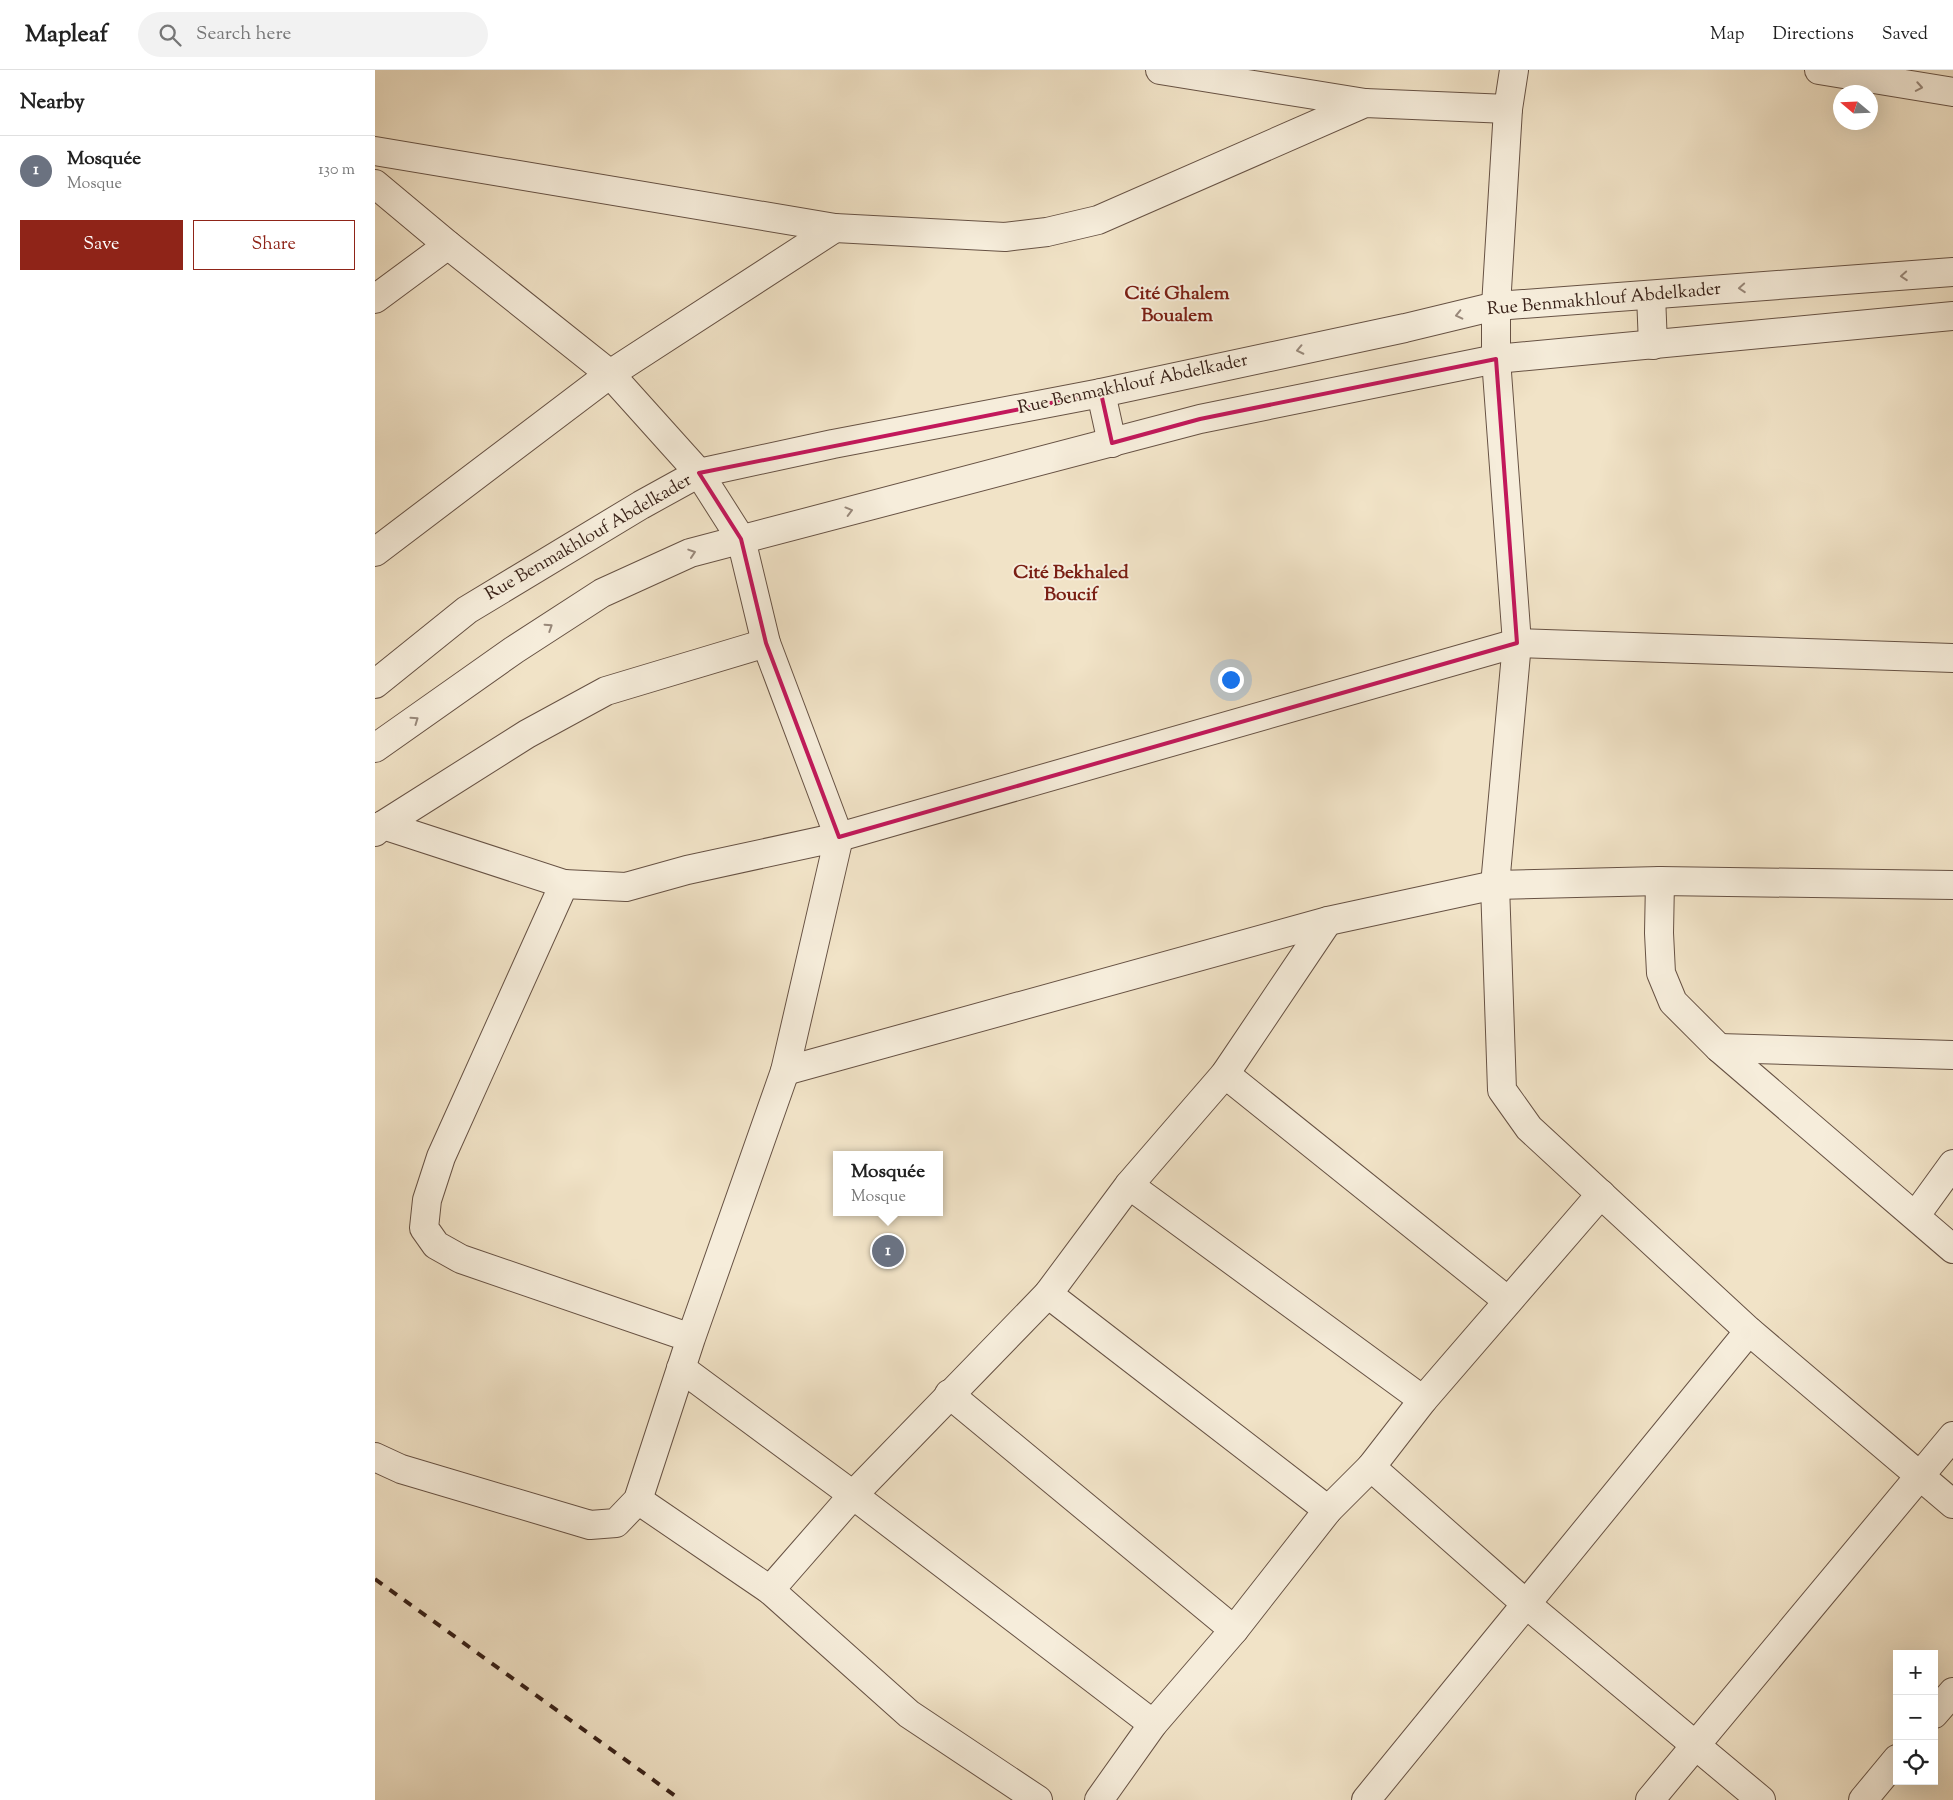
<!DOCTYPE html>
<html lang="en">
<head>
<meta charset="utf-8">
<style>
  :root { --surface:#fff; --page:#f2f2f2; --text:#222; --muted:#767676; --line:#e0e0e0; --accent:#8f2418 }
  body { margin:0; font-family:"Sorts Mill Goudy",serif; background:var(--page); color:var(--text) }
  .controls { position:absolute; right:15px; bottom:15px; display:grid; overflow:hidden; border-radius:0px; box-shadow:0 5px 20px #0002 }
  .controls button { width:45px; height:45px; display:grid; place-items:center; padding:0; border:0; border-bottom:1px solid var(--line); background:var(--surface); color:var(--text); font:25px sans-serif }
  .compass { position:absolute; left:1458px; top:15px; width:45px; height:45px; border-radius:50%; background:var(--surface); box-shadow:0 5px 20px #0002; rotate:289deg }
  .you { position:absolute; left:855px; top:609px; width:18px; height:18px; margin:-12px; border:4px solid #fff; border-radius:50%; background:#1a73e8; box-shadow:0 0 0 8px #1a73e833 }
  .badge { display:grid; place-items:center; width:32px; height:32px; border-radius:50%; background:var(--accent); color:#fff; font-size:16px; font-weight:700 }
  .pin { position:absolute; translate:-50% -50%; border:2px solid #fff; box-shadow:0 1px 5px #0006 }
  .popup { position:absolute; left:458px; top:1081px; width:110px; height:65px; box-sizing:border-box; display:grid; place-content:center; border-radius:0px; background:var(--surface); filter:drop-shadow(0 1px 4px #0005); font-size:16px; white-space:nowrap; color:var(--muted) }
  .popup b { font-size:19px; color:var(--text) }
  .popup::after { content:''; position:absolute; left:50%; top:100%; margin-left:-10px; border:10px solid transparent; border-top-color:var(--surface) }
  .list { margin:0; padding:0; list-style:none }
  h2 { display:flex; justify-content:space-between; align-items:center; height:65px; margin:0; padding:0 20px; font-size:21px }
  h2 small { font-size:16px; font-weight:400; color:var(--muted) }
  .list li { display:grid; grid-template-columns:32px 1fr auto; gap:15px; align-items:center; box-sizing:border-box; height:70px; padding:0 20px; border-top:1px solid var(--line) }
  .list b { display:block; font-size:19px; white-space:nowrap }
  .list p { margin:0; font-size:16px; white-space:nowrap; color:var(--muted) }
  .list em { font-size:16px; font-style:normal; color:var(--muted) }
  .actions { display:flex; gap:10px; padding:15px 20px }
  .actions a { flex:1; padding:11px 0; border:1px solid var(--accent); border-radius:0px; text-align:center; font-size:18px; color:var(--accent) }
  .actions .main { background:var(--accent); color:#fff }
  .icon { flex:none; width:28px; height:28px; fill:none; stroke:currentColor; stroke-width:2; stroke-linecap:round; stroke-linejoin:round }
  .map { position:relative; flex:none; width:1578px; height:1730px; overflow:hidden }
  header { display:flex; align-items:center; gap:30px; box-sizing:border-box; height:70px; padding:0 25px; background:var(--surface); border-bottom:1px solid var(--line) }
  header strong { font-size:24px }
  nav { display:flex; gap:28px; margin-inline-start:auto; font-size:18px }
  .search { width:350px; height:45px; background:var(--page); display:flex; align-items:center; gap:12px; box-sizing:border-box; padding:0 18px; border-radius:28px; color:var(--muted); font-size:19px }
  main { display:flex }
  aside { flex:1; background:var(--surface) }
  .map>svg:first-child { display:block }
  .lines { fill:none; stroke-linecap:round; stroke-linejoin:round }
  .minor-casing { stroke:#675244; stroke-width:30 }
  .minor { stroke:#f6eddb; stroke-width:28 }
  .rail { stroke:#392219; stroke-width:4; stroke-dasharray:9 9; stroke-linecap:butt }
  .oneway { stroke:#98887a }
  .marked { fill:none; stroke:#c2185b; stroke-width:4; stroke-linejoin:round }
  .labels { text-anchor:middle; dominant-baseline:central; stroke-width:4; stroke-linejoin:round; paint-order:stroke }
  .street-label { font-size:18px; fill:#392219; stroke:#f6eddb }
  .neighbourhood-label { font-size:19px; font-weight:bold; fill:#7a1f14; stroke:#f6eddb }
</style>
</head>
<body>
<header>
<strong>Mapleaf</strong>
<div class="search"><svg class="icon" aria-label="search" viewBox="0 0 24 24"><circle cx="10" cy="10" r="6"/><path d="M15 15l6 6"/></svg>Search here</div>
<nav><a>Map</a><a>Directions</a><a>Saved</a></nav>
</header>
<main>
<aside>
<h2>Nearby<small></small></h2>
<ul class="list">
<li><span class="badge" style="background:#6b7280">1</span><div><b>Mosquée</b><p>Mosque</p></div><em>130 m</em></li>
</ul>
<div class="actions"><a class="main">Save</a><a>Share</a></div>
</aside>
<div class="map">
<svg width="1578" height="1730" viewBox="0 0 1578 1730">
  <rect width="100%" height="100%" fill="#f1e3c7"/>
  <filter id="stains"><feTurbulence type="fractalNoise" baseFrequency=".004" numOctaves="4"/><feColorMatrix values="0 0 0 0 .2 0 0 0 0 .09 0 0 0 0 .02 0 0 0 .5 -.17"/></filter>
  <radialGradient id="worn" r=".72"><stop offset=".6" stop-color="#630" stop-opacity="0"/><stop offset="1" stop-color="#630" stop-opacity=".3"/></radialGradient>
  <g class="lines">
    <defs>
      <g id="minor">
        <polyline points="785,0 990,33"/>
        <polyline points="1139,0 1133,39 1121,236 1121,289 1142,573 1120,815 1127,1020 1154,1058 1374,1261 1578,1434"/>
        <polyline points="1444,0 1578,22"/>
        <polyline points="0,81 460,158 630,167 672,162 723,150 990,33 1133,39"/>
        <polyline points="0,114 73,175 235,304 324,403 366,469 391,573 464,767 1142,573 1578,588"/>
        <polyline points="1276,225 1278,275"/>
        <polyline points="0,229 73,175"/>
        <polyline points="726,323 737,373"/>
        <polyline points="0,482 235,304 460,158"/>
        <polyline points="0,614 92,540 266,435 324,403 458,374 726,323 1030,258 1121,236 1578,202"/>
        <polyline points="0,678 139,580 227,523 315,483 825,349 1121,289 1578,246"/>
        <polyline points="8,755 189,814"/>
        <polyline points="0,762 8,755 152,664 231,621 391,573"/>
        <polyline points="1285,811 1284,863 1286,903 1298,932 1344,978 1578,1179"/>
        <polyline points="1344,978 1578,985"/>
        <polyline points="410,1001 953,851 1120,815 1285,811 1578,815"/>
        <polyline points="850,1004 1133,1231"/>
        <polyline points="754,1115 1048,1330"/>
        <polyline points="1541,1145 1578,1094"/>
        <polyline points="673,1224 953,1440"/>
        <polyline points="306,1298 478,1425 778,1654"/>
        <polyline points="574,1324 859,1560"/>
        <polyline points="0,1387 26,1399 215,1455 241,1453 263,1430 316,1268 410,1001 464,767 312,800 251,817 189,814 66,1087 52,1130 49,1158 61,1175 86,1189 316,1268"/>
        <polyline points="996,1397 1150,1533 1386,1730"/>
        <polyline points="263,1430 395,1520 534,1644 663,1730"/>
        <polyline points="395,1520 478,1425 673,1224 754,1115 850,1004 953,851"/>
        <polyline points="1559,1644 1578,1622"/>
        <polyline points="724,1730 778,1654 859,1560 953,1440 996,1397 1048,1330 1226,1124"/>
        <polyline points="991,1730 1374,1261"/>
        <polyline points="1275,1730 1578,1366"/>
        <polyline points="1488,1730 1522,1689"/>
      </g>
    </defs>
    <use href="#minor" class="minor-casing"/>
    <use href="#minor" class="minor"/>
    <polyline class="rail" points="0,1509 306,1730"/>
  </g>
  <defs><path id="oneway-chevron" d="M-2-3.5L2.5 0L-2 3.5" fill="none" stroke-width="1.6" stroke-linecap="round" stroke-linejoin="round" transform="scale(1.25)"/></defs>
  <g class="oneway">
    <use href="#oneway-chevron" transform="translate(1544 17) rotate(10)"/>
    <use href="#oneway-chevron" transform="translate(1529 206) rotate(176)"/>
    <use href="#oneway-chevron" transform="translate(1367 218) rotate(176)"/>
    <use href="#oneway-chevron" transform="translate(1084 245) rotate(167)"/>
    <use href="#oneway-chevron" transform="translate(925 280) rotate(168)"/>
    <use href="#oneway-chevron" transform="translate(474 441) rotate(-15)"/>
    <use href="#oneway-chevron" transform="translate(317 483) rotate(-18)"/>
    <use href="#oneway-chevron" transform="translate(174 557) rotate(-33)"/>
    <use href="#oneway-chevron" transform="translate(40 650) rotate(-35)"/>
  </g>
  <path class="marked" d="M1121,289L1142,573L464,767L391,573L366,469L324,403L726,323L737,373L825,349Z"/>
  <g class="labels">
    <g class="street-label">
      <text transform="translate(1229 230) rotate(-5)">Rue Benmakhlouf Abdelkader</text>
      <text transform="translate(758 315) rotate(-12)">Rue Benmakhlouf Abdelkader</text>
      <text transform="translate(214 468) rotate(-30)">Rue Benmakhlouf Abdelkader</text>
    </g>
    <g class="neighbourhood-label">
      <text x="802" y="224">Cité Ghalem<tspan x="802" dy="22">Boualem</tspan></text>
      <text x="696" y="503">Cité Bekhaled<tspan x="696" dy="22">Boucif</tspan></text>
    </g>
  </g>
  <rect width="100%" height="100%" filter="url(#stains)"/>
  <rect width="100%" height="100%" fill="url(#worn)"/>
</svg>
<div class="controls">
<button>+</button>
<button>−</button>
<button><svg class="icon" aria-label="locate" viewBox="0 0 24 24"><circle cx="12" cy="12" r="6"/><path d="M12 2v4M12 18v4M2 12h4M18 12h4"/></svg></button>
</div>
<svg class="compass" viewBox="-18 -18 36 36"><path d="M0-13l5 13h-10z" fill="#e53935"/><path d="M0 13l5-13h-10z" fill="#767676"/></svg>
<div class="you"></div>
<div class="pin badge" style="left:513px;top:1181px;background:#6b7280">1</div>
<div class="popup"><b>Mosquée</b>Mosque</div>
</div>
</main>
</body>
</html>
